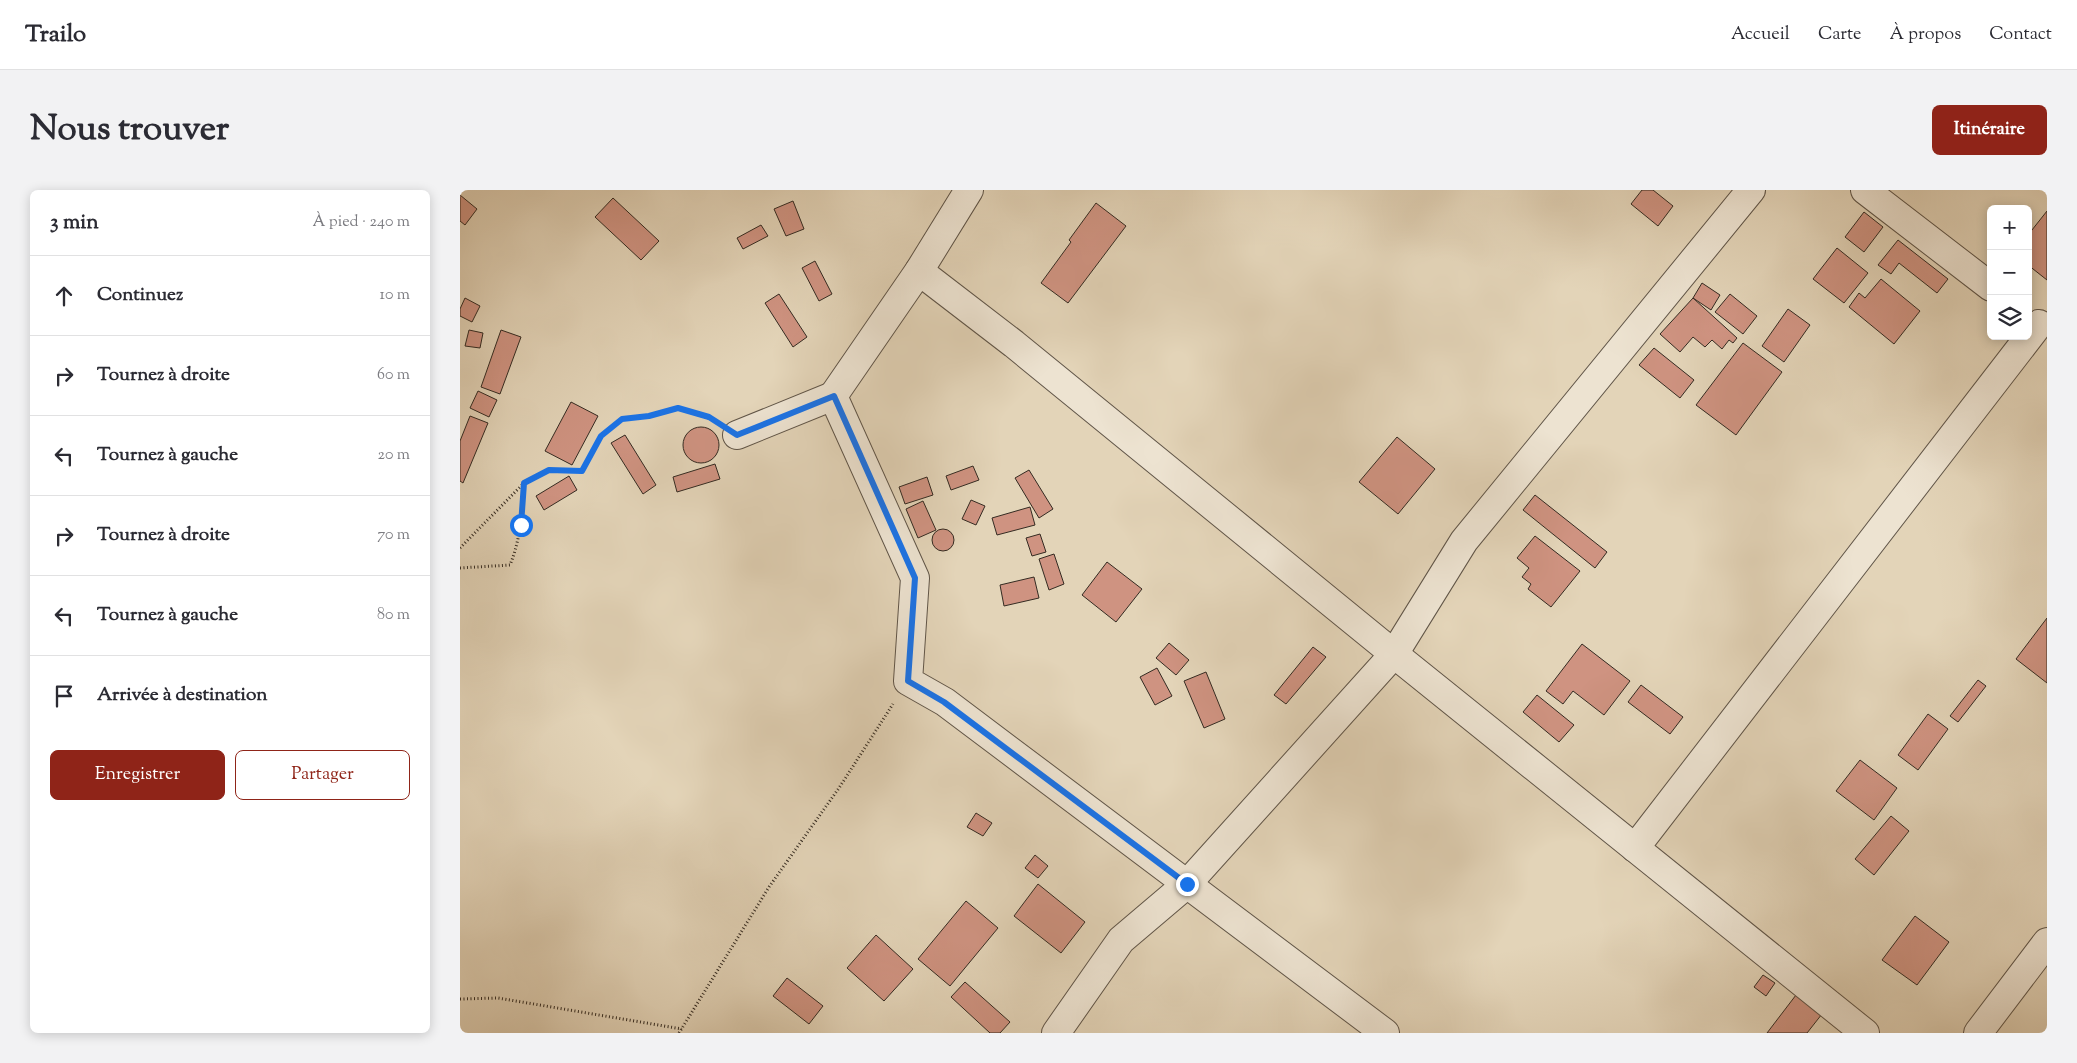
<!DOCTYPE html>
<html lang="fr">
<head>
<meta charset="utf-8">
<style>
  :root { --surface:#fff; --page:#f2f2f3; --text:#2b2b33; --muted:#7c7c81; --line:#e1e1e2; --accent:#8f2418 }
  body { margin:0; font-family:"Sorts Mill Goudy",serif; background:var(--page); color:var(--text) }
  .controls { position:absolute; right:15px; top:15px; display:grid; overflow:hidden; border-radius:8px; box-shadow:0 2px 12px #0003 }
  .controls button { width:45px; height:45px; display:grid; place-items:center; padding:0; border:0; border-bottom:1px solid var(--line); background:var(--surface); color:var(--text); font:25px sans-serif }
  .stop { position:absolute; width:15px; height:15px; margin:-11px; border:4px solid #1a73e8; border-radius:50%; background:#fff }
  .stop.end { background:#1a73e8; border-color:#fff; box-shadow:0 1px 5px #0008 }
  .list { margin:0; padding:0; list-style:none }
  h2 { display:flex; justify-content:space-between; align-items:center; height:65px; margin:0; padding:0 20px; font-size:21px }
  h2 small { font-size:16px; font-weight:400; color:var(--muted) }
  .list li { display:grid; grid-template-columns:32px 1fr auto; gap:15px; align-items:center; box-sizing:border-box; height:80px; padding:0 20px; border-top:1px solid var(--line) }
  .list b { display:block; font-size:19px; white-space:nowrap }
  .list em { font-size:16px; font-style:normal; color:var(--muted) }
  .actions { display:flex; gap:10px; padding:15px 20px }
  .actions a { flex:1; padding:11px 0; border:1px solid var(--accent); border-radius:8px; text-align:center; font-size:18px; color:var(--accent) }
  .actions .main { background:var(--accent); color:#fff }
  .icon { flex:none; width:28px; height:28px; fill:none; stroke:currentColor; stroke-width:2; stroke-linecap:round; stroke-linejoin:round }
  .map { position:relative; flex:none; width:1587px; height:843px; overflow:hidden; border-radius:8px }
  header { display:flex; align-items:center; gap:30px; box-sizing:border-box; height:70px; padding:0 25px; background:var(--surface); border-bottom:1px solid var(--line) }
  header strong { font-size:24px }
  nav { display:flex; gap:28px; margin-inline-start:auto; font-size:18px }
  .intro { display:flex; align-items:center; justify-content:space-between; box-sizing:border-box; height:120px; padding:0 30px }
  h1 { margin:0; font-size:35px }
  .button { padding:12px 22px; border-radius:8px; background:var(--accent); color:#fff; font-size:18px; font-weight:700 }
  main { display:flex; gap:30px; padding:0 30px }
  aside { flex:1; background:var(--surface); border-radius:8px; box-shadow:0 2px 12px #0003 }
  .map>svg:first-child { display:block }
  .building { fill:#cf9381; stroke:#342b22 }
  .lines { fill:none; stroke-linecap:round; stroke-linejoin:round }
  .street-casing { stroke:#605548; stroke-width:30 }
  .path { stroke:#342b22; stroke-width:3; stroke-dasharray:1 2.5; stroke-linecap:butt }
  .street { stroke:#ede3d1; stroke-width:28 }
  .route { stroke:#1a73e8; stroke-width:6 }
</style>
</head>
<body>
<header>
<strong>Trailo</strong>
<nav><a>Accueil</a><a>Carte</a><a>À propos</a><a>Contact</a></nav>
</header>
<div class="intro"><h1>Nous trouver</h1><a class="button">Itinéraire</a></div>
<main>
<aside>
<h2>3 min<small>À pied · 240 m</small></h2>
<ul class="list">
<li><svg class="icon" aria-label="ahead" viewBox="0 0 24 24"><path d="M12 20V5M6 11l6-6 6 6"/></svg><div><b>Continuez</b></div><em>10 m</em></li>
<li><svg class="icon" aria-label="right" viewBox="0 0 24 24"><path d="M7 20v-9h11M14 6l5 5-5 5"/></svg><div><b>Tournez à droite</b></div><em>60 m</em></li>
<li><svg class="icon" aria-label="left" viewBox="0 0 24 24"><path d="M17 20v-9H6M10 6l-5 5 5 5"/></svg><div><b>Tournez à gauche</b></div><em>20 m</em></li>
<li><svg class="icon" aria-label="right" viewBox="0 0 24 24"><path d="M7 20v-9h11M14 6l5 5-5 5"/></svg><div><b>Tournez à droite</b></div><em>70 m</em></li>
<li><svg class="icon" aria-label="left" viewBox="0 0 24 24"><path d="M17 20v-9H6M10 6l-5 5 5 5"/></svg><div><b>Tournez à gauche</b></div><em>80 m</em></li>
<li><svg class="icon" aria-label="arrive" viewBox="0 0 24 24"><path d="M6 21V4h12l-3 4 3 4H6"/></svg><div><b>Arrivée à destination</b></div></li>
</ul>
<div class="actions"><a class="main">Enregistrer</a><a>Partager</a></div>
</aside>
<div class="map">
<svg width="1587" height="843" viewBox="0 0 1587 843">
  <rect width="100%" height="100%" fill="#e3d4b8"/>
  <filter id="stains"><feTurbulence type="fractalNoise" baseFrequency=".004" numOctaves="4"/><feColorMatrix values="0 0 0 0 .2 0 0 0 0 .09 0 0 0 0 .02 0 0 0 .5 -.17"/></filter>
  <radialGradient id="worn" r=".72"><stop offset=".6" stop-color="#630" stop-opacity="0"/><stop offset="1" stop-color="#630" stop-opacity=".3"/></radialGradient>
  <g class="building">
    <polygon points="1182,0 1193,0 1213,16 1198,36 1171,14"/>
    <polygon points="0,5 17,19 5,35 0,31"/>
    <polygon points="153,8 199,51 181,70 135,27"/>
    <polygon points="333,11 344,39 326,46 314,19"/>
    <polygon points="636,13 666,36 608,113 581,93 611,52 609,50"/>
    <polygon points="1587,21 1587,90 1568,75 1568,45"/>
    <polygon points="1404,22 1423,37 1404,62 1385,47"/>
    <polygon points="301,35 308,46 283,59 277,48"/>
    <polygon points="1438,50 1488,89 1477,103 1439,73 1431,84 1418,75"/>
    <polygon points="1377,58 1408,83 1384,113 1353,89"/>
    <polygon points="355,71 372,104 359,111 342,78"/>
    <polygon points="1421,89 1460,121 1434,154 1389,117 1399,103 1405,108"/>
    <polygon points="1242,93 1260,105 1251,120 1233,108"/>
    <polygon points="319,104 347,147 333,157 305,113"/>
    <polygon points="1270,104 1297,126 1283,144 1255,122"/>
    <polygon points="5,108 20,116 12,132 0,126 0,119"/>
    <polygon points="1233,108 1277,148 1273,153 1269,150 1262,159 1252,150 1245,157 1233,147 1220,162 1200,144"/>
    <polygon points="1328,119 1350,135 1324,172 1302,156"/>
    <polygon points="9,140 23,143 20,158 5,156"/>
    <polygon points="41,140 61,147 40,204 21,197"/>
    <polygon points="1283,153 1322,182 1276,245 1236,215"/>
    <polygon points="1194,158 1234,190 1220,208 1179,175"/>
    <polygon points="18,201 37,210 29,227 10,218"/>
    <polygon points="111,212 138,226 112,275 85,261"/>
    <polygon points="10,226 28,233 3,293 0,291 0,251"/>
    <circle cx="241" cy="255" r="18"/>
    <polygon points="165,245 196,295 183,304 151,253"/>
    <polygon points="937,247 975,279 938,324 899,292"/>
    <polygon points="255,274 260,289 217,302 213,287"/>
    <polygon points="513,276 519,290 491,300 486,286"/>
    <polygon points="569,280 593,319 579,328 555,288"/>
    <polygon points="109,286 117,300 84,320 76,306"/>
    <polygon points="467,287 473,305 445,314 439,297"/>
    <polygon points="1075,305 1147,362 1135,378 1063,320"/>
    <polygon points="511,310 525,316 516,335 502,329"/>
    <polygon points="463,311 476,340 458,348 446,319"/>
    <polygon points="570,317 575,335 537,345 532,328"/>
    <circle cx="483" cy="350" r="11"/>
    <polygon points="580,344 586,362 572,366 566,348"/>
    <polygon points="1075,346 1120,381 1091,417 1068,399 1071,394 1062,387 1069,378 1057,368"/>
    <polygon points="594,364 604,394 589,400 579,369"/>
    <polygon points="647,372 682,399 656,432 622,405"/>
    <polygon points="574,387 579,408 544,416 540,395"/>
    <polygon points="1587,428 1587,493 1556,469"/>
    <polygon points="709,453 729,470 716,485 696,468"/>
    <polygon points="1122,454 1170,491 1144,525 1113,501 1103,514 1086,501"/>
    <polygon points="853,457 866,467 826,514 814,505"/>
    <polygon points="697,478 712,506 695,515 680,487"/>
    <polygon points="746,482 765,529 744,538 724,491"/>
    <polygon points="1518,490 1526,496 1498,532 1490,526"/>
    <polygon points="1181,495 1223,527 1210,544 1168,512"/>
    <polygon points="1077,505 1114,535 1099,552 1063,522"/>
    <polygon points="1468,524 1488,539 1458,580 1438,565"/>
    <polygon points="1400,570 1437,598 1414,630 1376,601"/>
    <polygon points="516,623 532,633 523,646 507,637"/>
    <polygon points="1431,626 1449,641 1414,685 1395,669"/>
    <polygon points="575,665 588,676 578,688 565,678"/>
    <polygon points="578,694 625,732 601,763 554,726"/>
    <polygon points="506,711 538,738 490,796 458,769"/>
    <polygon points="1455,726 1489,752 1457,795 1422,770"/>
    <polygon points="416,745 453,779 424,811 387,778"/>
    <polygon points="1303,785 1315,793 1306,806 1294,797"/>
    <polygon points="327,788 363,816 349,834 313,806"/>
    <polygon points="505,792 550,832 540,843 530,843 491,807"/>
    <polygon points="1336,805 1362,824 1347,843 1307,843"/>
  </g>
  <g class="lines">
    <defs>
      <g id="street">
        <polyline points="509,0 459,81 373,206 455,388 448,491 485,512 925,843"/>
        <polyline points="1405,0 1531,97"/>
        <polyline points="459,81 554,154 934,464 1405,843"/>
        <polyline points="277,245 373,206"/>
        <polyline points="1175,658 1579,134"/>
        <polyline points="596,843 661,750 727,694 934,464 1004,351 1291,0"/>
        <polyline points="1518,843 1587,752"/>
      </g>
    </defs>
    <use href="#street" class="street-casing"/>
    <g class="path">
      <polyline points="0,358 64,293 89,280 122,281 141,246 162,229 189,226 218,218 254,230"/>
      <path d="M0,378L50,375C61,348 62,322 64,293"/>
      <polyline points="0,809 38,808 222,839"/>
      <polyline points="219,843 309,697 379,598 433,514"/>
    </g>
    <use href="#street" class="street"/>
  </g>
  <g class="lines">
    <polyline class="route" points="61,335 64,293 89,280 122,281 141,246 162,229 189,226 218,218 249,227 277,245 374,206 455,388 448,491 484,512 727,694"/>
  </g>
  <rect width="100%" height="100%" filter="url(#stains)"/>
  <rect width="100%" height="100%" fill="url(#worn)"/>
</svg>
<div class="controls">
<button>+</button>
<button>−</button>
<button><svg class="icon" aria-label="layers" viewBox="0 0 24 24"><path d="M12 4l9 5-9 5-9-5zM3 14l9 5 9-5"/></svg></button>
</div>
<div class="stop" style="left:61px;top:335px"></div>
<div class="stop end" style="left:727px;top:694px"></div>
</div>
</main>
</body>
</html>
